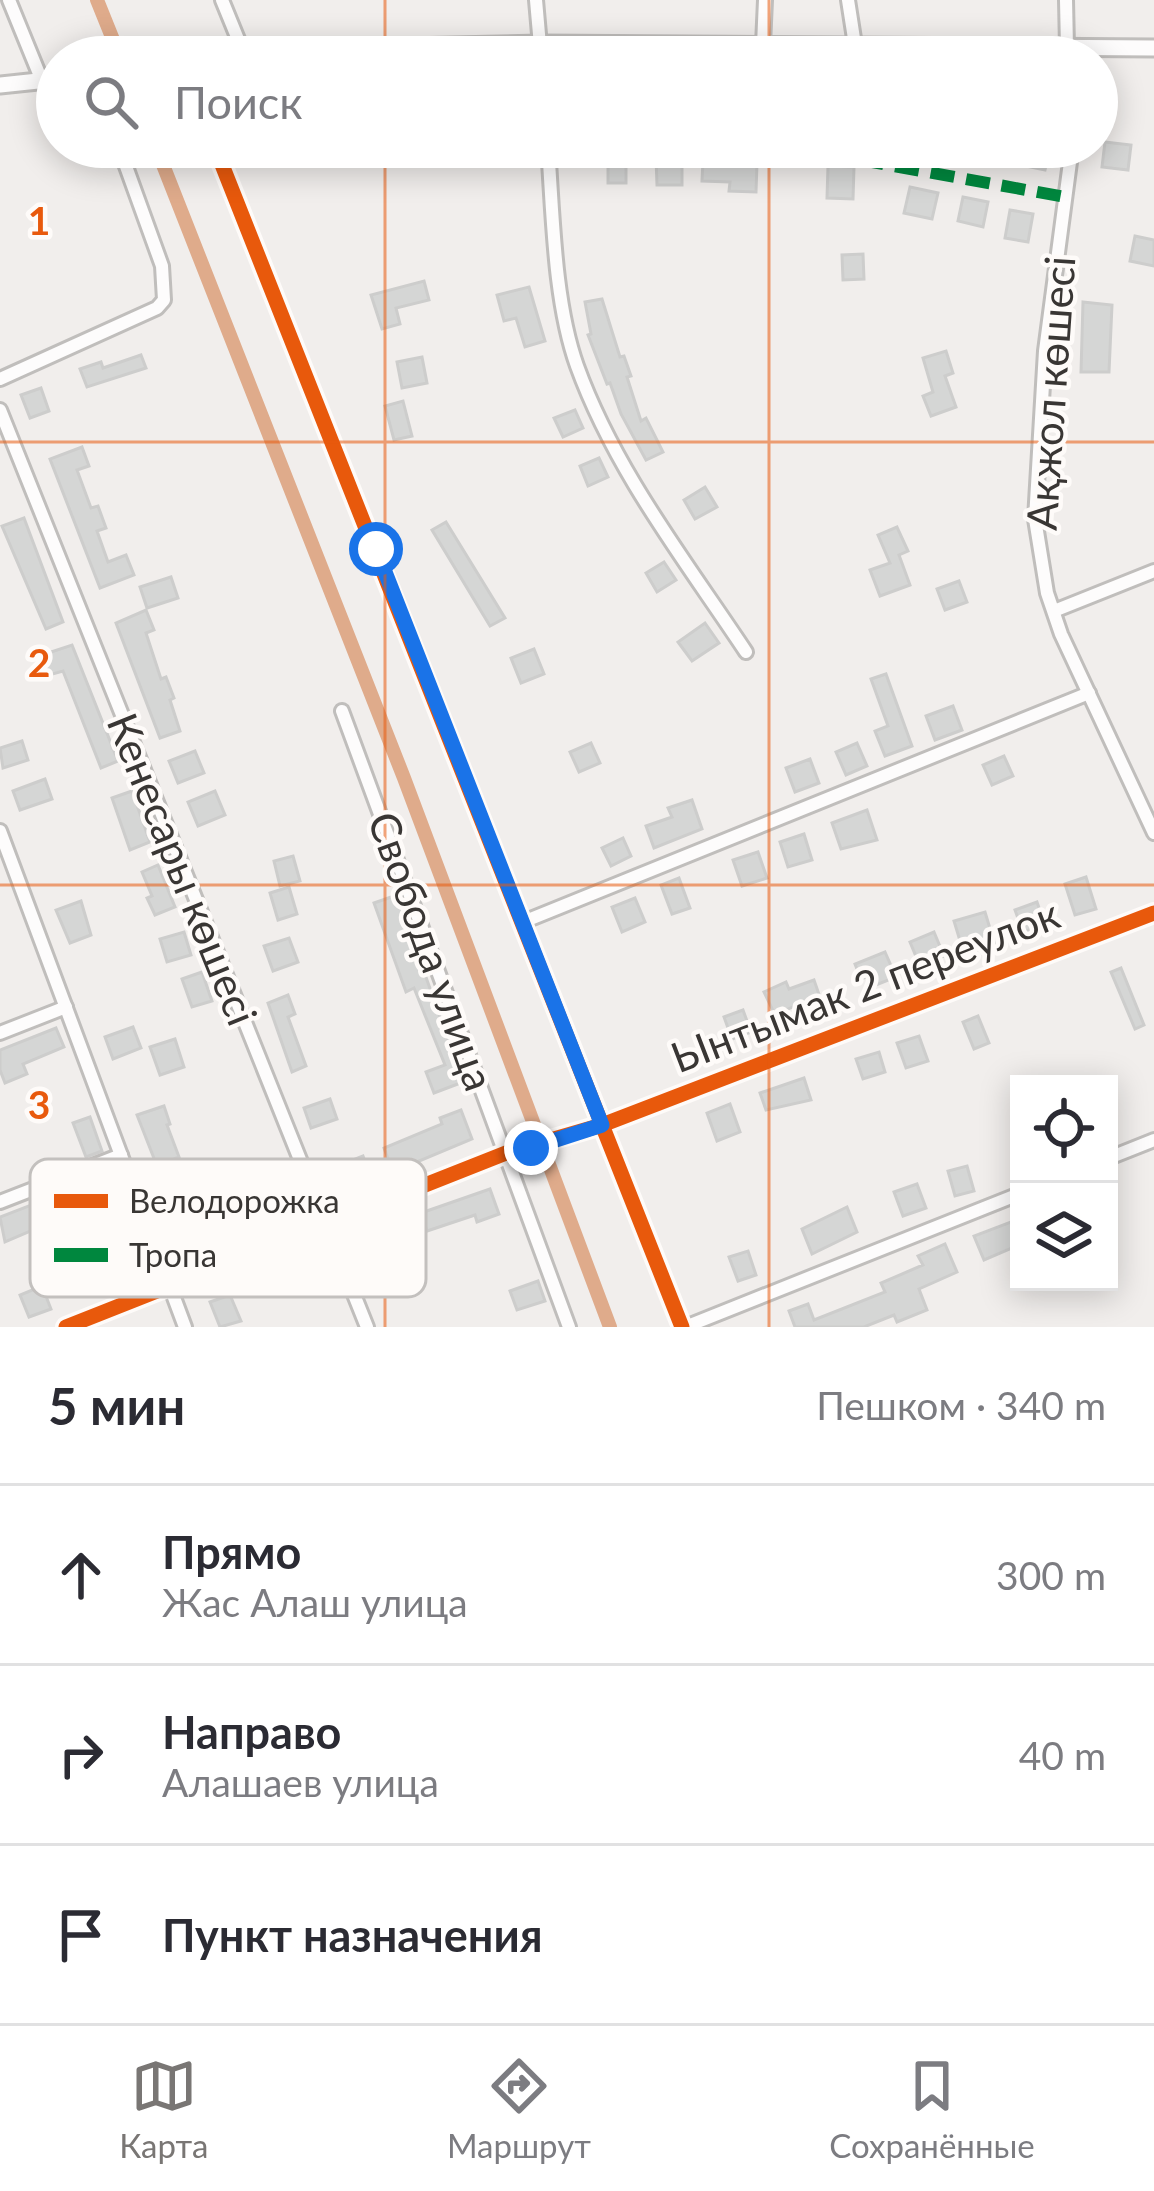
<!DOCTYPE html>
<html lang="ru">
<head>
<meta charset="utf-8">
<style>
  :root { --surface:#fff; --page:#f2f2f3; --text:#2b2b33; --muted:#7c7c81; --line:#e1e1e2; --accent:#797674 }
  body { margin:0; font-family:Lato,sans-serif; background:var(--page); color:var(--text) }
  .controls { position:absolute; right:36px; bottom:36px; display:grid; overflow:hidden; border-radius:0px; box-shadow:0 6px 30px #0003 }
  .controls button { width:108px; height:108px; display:grid; place-items:center; padding:0; border:0; border-bottom:3px solid var(--line); background:var(--surface); color:var(--text); font:60px sans-serif }
  .stop { position:absolute; width:36px; height:36px; margin:-27px; border:9px solid #1a73e8; border-radius:50%; background:#fff }
  .stop.end { background:#1a73e8; border-color:#fff; box-shadow:0 3px 12px #0008 }
  .list { margin:0; padding:0; list-style:none }
  h2 { display:flex; justify-content:space-between; align-items:center; height:156px; margin:0; padding:0 48px; font-size:51px }
  h2 small { font-size:39px; font-weight:400; color:var(--muted) }
  .list li { display:grid; grid-template-columns:78px 1fr auto; gap:36px; align-items:center; box-sizing:border-box; height:180px; padding:0 48px; border-top:3px solid var(--line) }
  .list b { display:block; font-size:45px; white-space:nowrap }
  .list p { margin:0; font-size:39px; white-space:nowrap; color:var(--muted) }
  .list em { font-size:39px; font-style:normal; color:var(--muted) }
  .icon { flex:none; width:66px; height:66px; fill:none; stroke:currentColor; stroke-width:2; stroke-linecap:round; stroke-linejoin:round }
  .map { position:relative; flex:none; width:1154px; height:1327px; overflow:hidden }
  .search { position:absolute; background:var(--surface); box-shadow:0 6px 30px #0003; left:36px; right:36px; top:36px; height:132px; display:flex; align-items:center; gap:30px; box-sizing:border-box; padding:0 42px; border-radius:66px; color:var(--muted); font-size:45px }
  .sheet { height:696px; background:var(--surface) }
  nav { display:flex; justify-content:space-around; align-items:center; box-sizing:border-box; height:168px; border-top:3px solid var(--line); background:var(--surface); font-size:33px; color:var(--muted) }
  nav a { display:grid; justify-items:center; gap:6px }
  nav .on { color:var(--accent) }
  .map>svg:first-child { display:block }
  .lines { fill:none; stroke-linecap:round; stroke-linejoin:round }
  .canal { stroke:#dfab8b; stroke-width:14 }
  .building { fill:#d5d6d5; stroke:#cdcdcc; stroke-width:3 }
  .minor-casing { stroke:#c0bebc; stroke-width:18 }
  .tertiary-casing { stroke:#c0bebc; stroke-width:21 }
  .minor { stroke:#fdfcfc; stroke-width:12 }
  .tertiary { stroke:#fdfcfc; stroke-width:15 }
  .quiet { stroke:#00873e; stroke-width:12; stroke-dasharray:24 12; stroke-linecap:butt }
  .cycleway-casing { stroke:#fefbf9; stroke-width:22 }
  .cycleway { stroke:#e8590c; stroke-width:15 }
  .route { stroke:#1a73e8; stroke-width:15 }
  .grid { fill:none; stroke:#e8590c; stroke-width:3; stroke-opacity:0.55 }
  .labels { text-anchor:middle; dominant-baseline:central; stroke-width:9; stroke-linejoin:round; paint-order:stroke }
  .street-label { font-size:42px; fill:#393634; stroke:#fefbf9 }
  .key { fill:#fefbf9; stroke:#c3c0be; stroke-width:3 }
  .key-label { font-size:33px; fill:#393634 }
  .grid-label { font-size:39px; text-anchor:middle; font-weight:bold; fill:#e8590c; stroke:#fefbf9; stroke-width:9; stroke-linejoin:round; paint-order:stroke }
</style>
</head>
<body>
<div class="map">
<svg width="1154" height="1327" viewBox="0 0 1154 1327">
  <rect width="100%" height="100%" fill="#f1eeec"/>
  <g class="lines">
    <g class="canal">
      <polyline points="97,0 120,57"/>
      <polyline points="156,147 404,778 610,1327"/>
    </g>
  </g>
  <g class="building">
    <polygon points="1105,142 1131,145 1128,170 1102,167"/>
    <polygon points="1020,147 1050,147 1045,170 1016,164"/>
    <rect x="608" y="155" width="18" height="28"/>
    <polygon points="656,158 682,158 682,185 657,185"/>
    <polygon points="703,160 757,163 756,192 729,191 730,182 702,181"/>
    <polygon points="828,166 854,167 853,199 827,198"/>
    <polygon points="910,187 938,193 932,219 904,213"/>
    <polygon points="963,197 988,202 983,227 958,221"/>
    <polygon points="1010,210 1033,214 1028,242 1005,238"/>
    <polygon points="1135,236 1154,240 1154,266 1130,261"/>
    <polygon points="863,254 864,279 843,280 842,255"/>
    <polygon points="424,281 429,300 396,308 400,324 382,329 371,295"/>
    <polygon points="529,287 545,341 525,347 516,318 504,321 497,295"/>
    <polygon points="602,299 620,357 624,356 631,376 627,377 641,421 646,418 663,452 646,460 621,414 610,383 607,384 588,335 591,334 585,302"/>
    <polygon points="1083,302 1112,305 1109,372 1081,372"/>
    <polygon points="946,351 953,373 945,376 956,407 931,416 923,396 933,392 923,358"/>
    <polygon points="141,355 146,368 87,387 80,369 101,362 103,368"/>
    <polygon points="422,357 427,383 402,388 397,362"/>
    <polygon points="41,388 49,411 30,418 21,395"/>
    <polygon points="403,401 412,436 394,440 385,406"/>
    <polygon points="575,410 583,428 563,437 554,418"/>
    <polygon points="82,447 89,466 77,470 91,508 98,506 106,528 97,531 108,562 126,555 134,575 100,588 50,459"/>
    <polygon points="599,458 608,477 588,486 580,466"/>
    <polygon points="705,487 717,507 695,519 684,500"/>
    <polygon points="24,518 63,622 46,629 2,526"/>
    <polygon points="446,522 505,618 490,626 432,530"/>
    <polygon points="897,527 908,551 899,555 910,585 880,596 870,570 890,563 878,535"/>
    <polygon points="664,562 676,580 657,592 646,573"/>
    <polygon points="171,577 178,598 147,608 140,587"/>
    <polygon points="959,581 967,602 945,610 937,589"/>
    <polygon points="146,610 154,630 146,633 161,679 166,677 174,698 170,700 180,731 160,738 116,623"/>
    <polygon points="705,623 719,643 692,661 678,642"/>
    <polygon points="72,645 118,761 101,768 63,671 49,675 42,655"/>
    <polygon points="534,649 544,674 521,683 511,658"/>
    <polygon points="886,674 912,746 885,756 875,731 888,726 871,679"/>
    <polygon points="953,706 962,730 935,740 926,716"/>
    <polygon points="22,741 28,760 3,768 0,748"/>
    <polygon points="591,743 600,763 579,772 570,752"/>
    <polygon points="857,743 867,766 846,775 836,752"/>
    <polygon points="195,751 204,773 178,783 169,761"/>
    <polygon points="1004,756 1013,776 992,785 983,765"/>
    <polygon points="810,759 819,783 795,792 786,768"/>
    <polygon points="45,779 52,799 20,810 13,791"/>
    <polygon points="132,791 150,842 130,850 112,798"/>
    <polygon points="215,791 225,815 198,826 188,802"/>
    <polygon points="692,800 702,829 654,848 646,826 672,817 668,808"/>
    <polygon points="867,810 877,840 841,849 832,823"/>
    <polygon points="804,834 812,860 788,867 780,842"/>
    <polygon points="623,838 631,856 611,866 602,848"/>
    <polygon points="758,852 767,878 742,886 733,860"/>
    <polygon points="293,856 300,881 280,886 274,861"/>
    <polygon points="158,865 175,907 155,915 147,898 152,896 142,872"/>
    <polygon points="1086,877 1096,909 1075,915 1065,884"/>
    <polygon points="679,878 690,908 672,914 661,885"/>
    <polygon points="289,887 297,914 278,920 270,893"/>
    <polygon points="397,895 463,1082 434,1093 426,1072 445,1065 414,988 406,992 374,903"/>
    <polygon points="635,898 645,922 622,932 612,907"/>
    <polygon points="81,901 91,935 70,943 56,910"/>
    <polygon points="1037,902 1045,925 1023,932 1015,910"/>
    <polygon points="985,912 995,945 964,954 954,921"/>
    <polygon points="184,932 191,955 167,962 160,939"/>
    <polygon points="934,932 944,956 920,966 910,942"/>
    <polygon points="289,938 298,962 273,971 264,946"/>
    <polygon points="885,952 896,977 876,985 873,975 861,979 855,964"/>
    <polygon points="1121,968 1144,1025 1135,1029 1111,972"/>
    <polygon points="202,972 212,1001 192,1007 182,979"/>
    <polygon points="814,980 822,1003 801,1011 799,1004 775,1015 764,992 786,982 789,989"/>
    <polygon points="288,995 295,1014 288,1017 306,1066 292,1072 268,1003"/>
    <polygon points="743,1010 751,1032 732,1039 724,1017"/>
    <polygon points="978,1016 989,1043 974,1049 963,1022"/>
    <polygon points="133,1027 141,1048 113,1059 105,1037"/>
    <polygon points="56,1028 64,1047 23,1064 27,1074 5,1083 0,1070 0,1050"/>
    <polygon points="919,1036 928,1061 906,1068 897,1043"/>
    <polygon points="175,1039 184,1067 160,1075 150,1047"/>
    <polygon points="879,1052 885,1072 863,1079 856,1059"/>
    <polygon points="804,1078 811,1100 766,1110 760,1093"/>
    <polygon points="330,1099 337,1119 311,1128 304,1108"/>
    <polygon points="730,1104 740,1132 717,1141 707,1113"/>
    <polygon points="164,1106 170,1124 167,1125 179,1157 157,1166 137,1115"/>
    <polygon points="461,1110 472,1139 393,1172 384,1148 442,1124 440,1118"/>
    <polygon points="90,1117 102,1151 86,1157 73,1123"/>
    <polygon points="363,1156 373,1181 354,1188 345,1163"/>
    <polygon points="967,1166 974,1191 955,1196 948,1171"/>
    <polygon points="104,1177 110,1196 85,1205 87,1212 71,1218 70,1214 5,1242 0,1217"/>
    <polygon points="917,1184 926,1208 903,1216 894,1192"/>
    <polygon points="490,1189 499,1214 477,1222 475,1215 427,1231 421,1213"/>
    <polygon points="847,1207 857,1232 812,1254 802,1229"/>
    <polygon points="1019,1219 1019,1245 984,1260 974,1236"/>
    <polygon points="945,1244 957,1272 919,1289 927,1310 897,1322 894,1315 864,1327 795,1327 789,1311 808,1304 814,1320 885,1292 881,1283 923,1265 918,1256"/>
    <polygon points="748,1251 756,1275 738,1281 729,1257"/>
    <polygon points="538,1281 545,1301 517,1310 510,1291"/>
    <polygon points="42,1286 51,1309 29,1317 20,1295"/>
    <polygon points="230,1295 241,1321 220,1327 210,1302"/>
  </g>
  <g class="lines">
    <defs>
      <g id="minor">
        <polyline points="9,0 42,81 57,91"/>
        <polyline points="222,0 244,54"/>
        <polyline points="536,0 541,57"/>
        <polyline points="848,0 855,45"/>
        <polyline points="1066,0 1067,47"/>
        <polyline points="763,45 765,0"/>
        <polyline points="215,147 682,1327"/>
        <path d="M548,147C553,215 554,302 577,366C615,471 685,560 746,652"/>
        <polyline points="1072,147 1045,351 1035,519 1047,593 1061,634 1154,833"/>
        <polyline points="0,379 157,308 164,300 162,266 119,147"/>
        <polyline points="0,410 367,1327"/>
        <polyline points="1054,611 1154,571"/>
        <polyline points="342,711 569,1327"/>
        <polyline points="0,831 185,1327"/>
        <polyline points="523,922 1089,693"/>
        <polyline points="0,1033 66,1007"/>
        <polyline points="1109,1158 1154,1140"/>
        <polyline points="0,1202 121,1155"/>
        <polyline points="66,1327 506,1153 602,1125 1154,913"/>
        <polyline points="685,1327 1019,1194"/>
      </g>
      <g id="tertiary">
        <polyline points="226,57 314,49 540,44 1154,48"/>
        <polyline points="0,85 57,79"/>
      </g>
    </defs>
    <use href="#minor" class="minor-casing"/>
    <use href="#tertiary" class="tertiary-casing"/>
    <use href="#minor" class="minor"/>
    <use href="#tertiary" class="tertiary"/>
    <g class="quiet">
      <polyline points="763,45 765,57"/>
      <polyline points="789,147 1065,197"/>
    </g>
    <defs>
      <g id="cycleway">
        <polyline points="215,147 682,1327"/>
        <polyline points="66,1327 506,1153 602,1125 1154,913"/>
      </g>
    </defs>
    <use href="#cycleway" class="cycleway-casing"/>
    <use href="#cycleway" class="cycleway"/>
  </g>
  <g class="lines">
    <polyline class="route" points="376,549 602,1125 531,1148"/>
  </g>
  <path class="grid" d="M385,0V57M769,0V57M385,147V1327M769,147V1327M0,442H1154M0,885H1154"/>
  <g class="labels">
    <g class="street-label">
      <text transform="translate(1050 393) rotate(-86)">Ақжол көшесі</text>
      <text transform="translate(183 869) rotate(68)">Кенесары көшесі</text>
      <text transform="translate(432 951) rotate(70)">Свобода улица</text>
      <text transform="translate(865 985) rotate(-21)">Ынтымак 2 переулок</text>
    </g>
  </g>
  <rect x="30" y="1159" width="396" height="138" rx="18" class="key"/>
  <rect x="54" y="1194" width="54" height="14" fill="#e8590c"/>
  <rect x="54" y="1248" width="54" height="14" fill="#00873e"/>
  <g class="key-label">
    <text x="129" y="1213">Велодорожка</text>
    <text x="129" y="1267">Тропа</text>
  </g>
  <g class="grid-label">
    <text x="39" y="235">1</text>
    <text x="39" y="677">2</text>
    <text x="39" y="1119">3</text>
  </g>
</svg>
<div class="controls">
<button><svg class="icon" aria-label="locate" viewBox="0 0 24 24"><circle cx="12" cy="12" r="6"/><path d="M12 2v4M12 18v4M2 12h4M18 12h4"/></svg></button>
<button><svg class="icon" aria-label="layers" viewBox="0 0 24 24"><path d="M12 4l9 5-9 5-9-5zM3 14l9 5 9-5"/></svg></button>
</div>
<div class="stop" style="left:376px;top:549px"></div>
<div class="stop end" style="left:531px;top:1148px"></div>
<div class="search"><svg class="icon" aria-label="search" viewBox="0 0 24 24"><circle cx="10" cy="10" r="6"/><path d="M15 15l6 6"/></svg>Поиск</div>
</div>
<section class="sheet">
<h2>5 мин<small>Пешком · 340 m</small></h2>
<ul class="list">
<li><svg class="icon" aria-label="ahead" viewBox="0 0 24 24"><path d="M12 20V5M6 11l6-6 6 6"/></svg><div><b>Прямо</b><p>Жас Алаш улица</p></div><em>300 m</em></li>
<li><svg class="icon" aria-label="right" viewBox="0 0 24 24"><path d="M7 20v-9h11M14 6l5 5-5 5"/></svg><div><b>Направо</b><p>Алашаев улица</p></div><em>40 m</em></li>
<li><svg class="icon" aria-label="arrive" viewBox="0 0 24 24"><path d="M6 21V4h12l-3 4 3 4H6"/></svg><div><b>Пункт назначения</b></div></li>
</ul>
</section>
<nav>
<a class="on"><svg class="icon" aria-label="map" viewBox="0 0 24 24"><path d="M3 6l6-2 6 2 6-2v14l-6 2-6-2-6 2zM9 4v14M15 6v14"/></svg>Карта</a>
<a><svg class="icon" aria-label="directions" viewBox="0 0 24 24"><path d="M12 3l9 9-9 9-9-9zM9 14v-3h6M13 9l2 2-2 2"/></svg>Маршрут</a>
<a><svg class="icon" aria-label="saved" viewBox="0 0 24 24"><path d="M7 4h10v16l-5-4-5 4z"/></svg>Сохранённые</a>
</nav>
</body>
</html>
